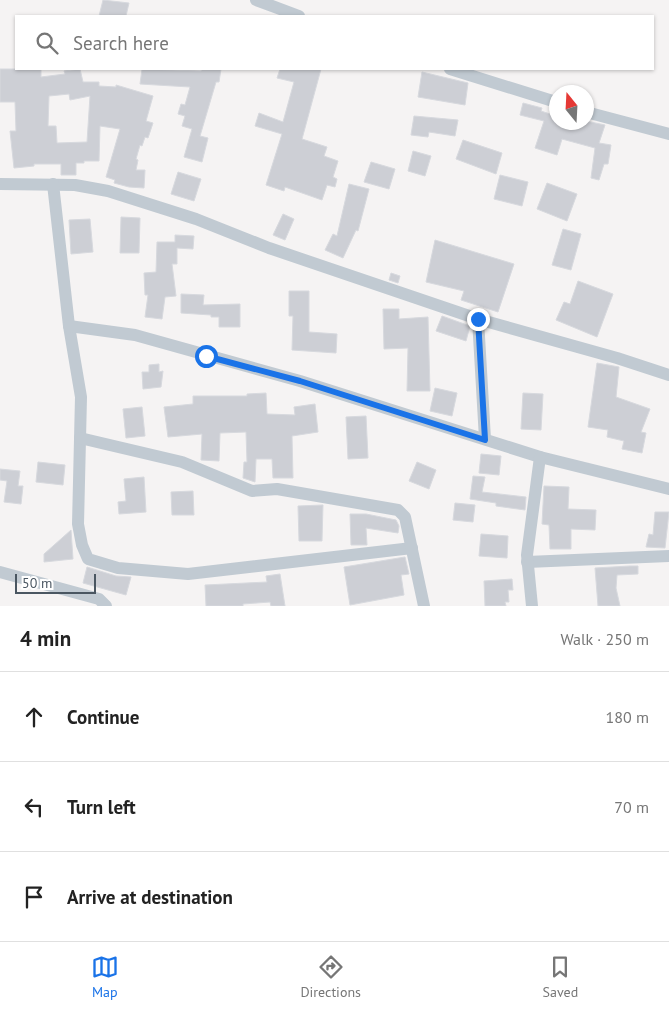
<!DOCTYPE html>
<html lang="en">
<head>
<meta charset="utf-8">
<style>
  :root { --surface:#fff; --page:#f2f2f2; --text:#222; --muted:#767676; --line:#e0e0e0; --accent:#1a73e8 }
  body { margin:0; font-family:"PT Sans",sans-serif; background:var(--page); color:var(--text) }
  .compass { position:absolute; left:549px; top:85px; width:45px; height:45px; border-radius:50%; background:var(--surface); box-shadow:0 1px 4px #0004; rotate:342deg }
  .scale { position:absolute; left:15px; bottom:12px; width:81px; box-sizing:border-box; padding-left:5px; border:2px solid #4a5661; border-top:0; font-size:14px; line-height:18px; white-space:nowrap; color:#4a5661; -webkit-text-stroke:4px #fff; paint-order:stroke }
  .stop { position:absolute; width:15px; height:15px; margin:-11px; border:4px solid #1a73e8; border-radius:50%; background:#fff }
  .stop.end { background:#1a73e8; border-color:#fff; box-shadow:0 1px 5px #0008 }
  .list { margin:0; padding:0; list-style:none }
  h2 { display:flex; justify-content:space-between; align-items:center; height:65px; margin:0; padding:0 20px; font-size:21px }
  h2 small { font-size:16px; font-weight:400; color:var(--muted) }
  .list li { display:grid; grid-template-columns:32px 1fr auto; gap:15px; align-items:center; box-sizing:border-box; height:90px; padding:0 20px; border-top:1px solid var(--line) }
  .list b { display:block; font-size:19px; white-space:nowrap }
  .list em { font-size:16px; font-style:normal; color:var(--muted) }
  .icon { flex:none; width:28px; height:28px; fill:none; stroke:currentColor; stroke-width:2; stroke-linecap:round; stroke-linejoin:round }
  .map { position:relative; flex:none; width:669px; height:606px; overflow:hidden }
  .search { position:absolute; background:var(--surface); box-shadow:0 1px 4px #0004; left:15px; right:15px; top:15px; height:55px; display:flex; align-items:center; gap:12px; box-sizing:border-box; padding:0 18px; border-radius:0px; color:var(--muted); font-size:19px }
  .sheet { height:335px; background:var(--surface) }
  nav { display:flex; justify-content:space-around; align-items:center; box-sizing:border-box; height:70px; border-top:1px solid var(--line); background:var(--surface); font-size:14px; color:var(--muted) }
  nav a { display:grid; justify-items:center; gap:2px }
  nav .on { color:var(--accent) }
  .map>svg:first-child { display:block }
  .building { fill:#cdcfd5; stroke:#d7d9de; fill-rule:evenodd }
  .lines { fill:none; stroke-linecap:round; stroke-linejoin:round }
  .street { stroke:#c1cad2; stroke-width:12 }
  .route { stroke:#1a73e8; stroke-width:6 }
</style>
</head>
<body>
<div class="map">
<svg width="669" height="606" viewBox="0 0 669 606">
  <rect width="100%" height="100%" fill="#f5f3f3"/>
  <g class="building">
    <polygon points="103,0 129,3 126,16 99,16"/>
    <path d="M0,69H41V77L65,74L64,71L80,69L83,82H99V86L116,87V85L153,96L146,121L153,123L148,138L145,137L142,146L140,145L136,159L138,160L136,170H145L144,188L129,187L114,183L115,180L106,177L120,129L100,126L99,161H84V163H76V175H61V164H34V166L14,168L10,131H16L15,102H0ZM69,94L70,100L90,96L87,142L57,143L56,126H48L49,96Z"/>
    <polygon points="142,69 201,71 202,69 221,69 219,82 216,82 200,136 208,138 202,162 184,157 192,129 182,126 185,116 178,114 181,104 185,105 190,87 140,84"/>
    <polygon points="280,69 321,69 302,139 327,147 324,156 338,161 333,177 337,179 335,187 327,185 322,200 285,187 284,191 266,185 282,134 255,126 259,113 283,122 294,82 277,78"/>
    <polygon points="422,72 468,83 465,105 418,97"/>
    <polygon points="523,103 542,108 541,111 556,116 556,122 586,122 586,121 605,125 599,143 611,145 608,164 604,164 599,180 591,178 595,148 562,139 557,155 535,148 544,121 520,115"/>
    <polygon points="414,116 458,120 455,136 429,132 428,137 411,135"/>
    <polygon points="463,140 502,153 496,174 456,159"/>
    <polygon points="413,151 431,156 425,176 408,171"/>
    <polygon points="371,162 395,169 389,189 364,182"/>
    <polygon points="178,172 201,179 194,201 171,194"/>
    <polygon points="500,175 528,182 522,206 494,199"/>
    <polygon points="547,183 577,194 567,221 537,209"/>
    <polygon points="349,184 369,189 358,231 356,230 343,258 325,250 333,234 337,236"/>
    <polygon points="283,214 294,219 285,240 273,235"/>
    <polygon points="121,217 140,218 139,253 120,253"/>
    <polygon points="90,219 93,252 71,254 69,220"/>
    <polygon points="563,229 581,234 571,270 552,265"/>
    <polygon points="175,235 194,236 193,249 177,248 177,264 172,264 176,296 165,297 162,319 145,317 148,295 145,295 144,273 156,272 157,242 175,242"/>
    <polygon points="435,240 514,264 498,312 461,300 464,291 426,282"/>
    <polygon points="391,273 400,276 398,283 389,280"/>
    <polygon points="578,281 613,294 597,337 556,320 564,302 570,304"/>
    <polygon points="289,291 309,291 309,332 337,334 336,353 292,350 293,316 289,316"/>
    <polygon points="181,294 204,295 203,305 240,304 240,327 219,327 219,317 211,317 211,315 181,313"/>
    <polygon points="383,309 399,309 399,319 428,317 430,391 407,391 408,348 384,349"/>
    <polygon points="442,316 470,326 466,341 436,331"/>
    <polygon points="597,363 619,367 616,397 650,409 641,432 646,433 642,453 622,449 624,441 607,437 608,430 588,427"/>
    <polygon points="159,364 159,372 163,371 161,387 143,389 142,372 149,372 149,365"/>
    <polygon points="435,388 457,393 452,416 430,411"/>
    <polygon points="266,393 267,414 295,415 294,407 315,404 318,432 292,436 293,478 273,478 272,459 256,459 255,482 243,478 244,462 247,462 246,432 220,433 219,461 201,460 202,434 168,437 164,407 193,404 193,396 247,396 247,394"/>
    <polygon points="523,393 543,394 541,430 521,429"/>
    <polygon points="142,407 145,436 126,438 123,409"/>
    <polygon points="366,416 368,458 348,459 346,417"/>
    <polygon points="481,454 501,456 499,475 479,473"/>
    <polygon points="38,462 65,465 63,485 36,482"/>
    <polygon points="417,462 436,470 429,489 409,481"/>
    <polygon points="0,469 20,471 18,486 23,486 21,504 4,502 7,481 0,480"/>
    <polygon points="473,476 485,477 482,492 526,497 525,510 496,506 496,503 470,499"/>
    <polygon points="144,477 146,512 119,514 118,502 126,501 124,479"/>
    <polygon points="544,486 569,487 568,509 596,510 595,530 571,529 571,549 550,549 549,525 542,524"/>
    <polygon points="193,491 194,515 172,515 171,492"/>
    <polygon points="455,503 475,505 473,522 453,520"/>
    <polygon points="323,505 322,541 299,541 298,506"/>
    <polygon points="655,512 669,512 665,548 646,547 649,534 653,535"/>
    <polygon points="350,514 366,514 396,520 399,526 398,533 366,528 367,545 351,545"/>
    <polygon points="71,530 73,559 44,562 44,554"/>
    <polygon points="481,534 508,536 507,558 479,556"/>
    <polygon points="405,557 409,574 401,575 404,595 350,605 344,567"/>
    <polygon points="630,566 638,566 638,574 617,575 616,588 620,606 598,606 595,568"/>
    <polygon points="87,567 116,576 131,577 126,595 83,583"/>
    <polygon points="280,574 285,606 271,606 270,602 243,604 243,606 206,606 205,585 267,582 266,576"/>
    <polygon points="512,579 513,590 508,590 509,602 505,602 506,606 485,606 484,581"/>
  </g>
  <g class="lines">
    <g class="street">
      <polyline points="256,0 299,16"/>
      <polyline points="450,69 556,102"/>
      <polyline points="586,112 669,134"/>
      <polyline points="0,184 75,185 108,191 196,219 269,248 478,319 617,358 669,375"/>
      <polyline points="53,184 69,326 81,397 78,524 82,545 88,559 118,568 188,574 412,548"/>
      <polyline points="478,319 485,439"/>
      <polyline points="69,326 135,335 300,381 540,457 669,489"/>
      <polyline points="80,438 182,462 252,491 277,489 398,510 405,517 424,606"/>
      <polyline points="527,562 669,556"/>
      <polyline points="0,572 99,599 106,606"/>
      <polyline points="532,606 527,555 540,457"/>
    </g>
  </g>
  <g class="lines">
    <polyline class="route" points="206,356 300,381 485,440 478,319"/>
  </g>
</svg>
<svg class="compass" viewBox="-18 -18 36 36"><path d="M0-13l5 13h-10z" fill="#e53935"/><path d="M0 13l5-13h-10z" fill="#767676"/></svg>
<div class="scale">50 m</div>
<div class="stop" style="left:206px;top:356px"></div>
<div class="stop end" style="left:478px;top:319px"></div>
<div class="search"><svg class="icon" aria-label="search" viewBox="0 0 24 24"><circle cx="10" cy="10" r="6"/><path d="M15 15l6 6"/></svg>Search here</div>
</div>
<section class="sheet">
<h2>4 min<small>Walk · 250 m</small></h2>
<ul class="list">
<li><svg class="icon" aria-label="ahead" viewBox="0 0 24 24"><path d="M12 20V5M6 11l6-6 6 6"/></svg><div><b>Continue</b></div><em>180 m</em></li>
<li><svg class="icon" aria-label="left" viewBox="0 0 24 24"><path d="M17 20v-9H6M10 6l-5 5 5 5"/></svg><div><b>Turn left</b></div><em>70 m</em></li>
<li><svg class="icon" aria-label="arrive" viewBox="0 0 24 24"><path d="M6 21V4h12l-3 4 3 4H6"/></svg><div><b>Arrive at destination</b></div></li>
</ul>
</section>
<nav>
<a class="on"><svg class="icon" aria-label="map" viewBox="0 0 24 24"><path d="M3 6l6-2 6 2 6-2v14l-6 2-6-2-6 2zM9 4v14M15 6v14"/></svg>Map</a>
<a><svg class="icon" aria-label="directions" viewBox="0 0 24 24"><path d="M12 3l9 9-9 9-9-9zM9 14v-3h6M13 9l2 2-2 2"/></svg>Directions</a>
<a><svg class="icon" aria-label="saved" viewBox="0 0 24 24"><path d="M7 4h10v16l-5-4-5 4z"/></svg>Saved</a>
</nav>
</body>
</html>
